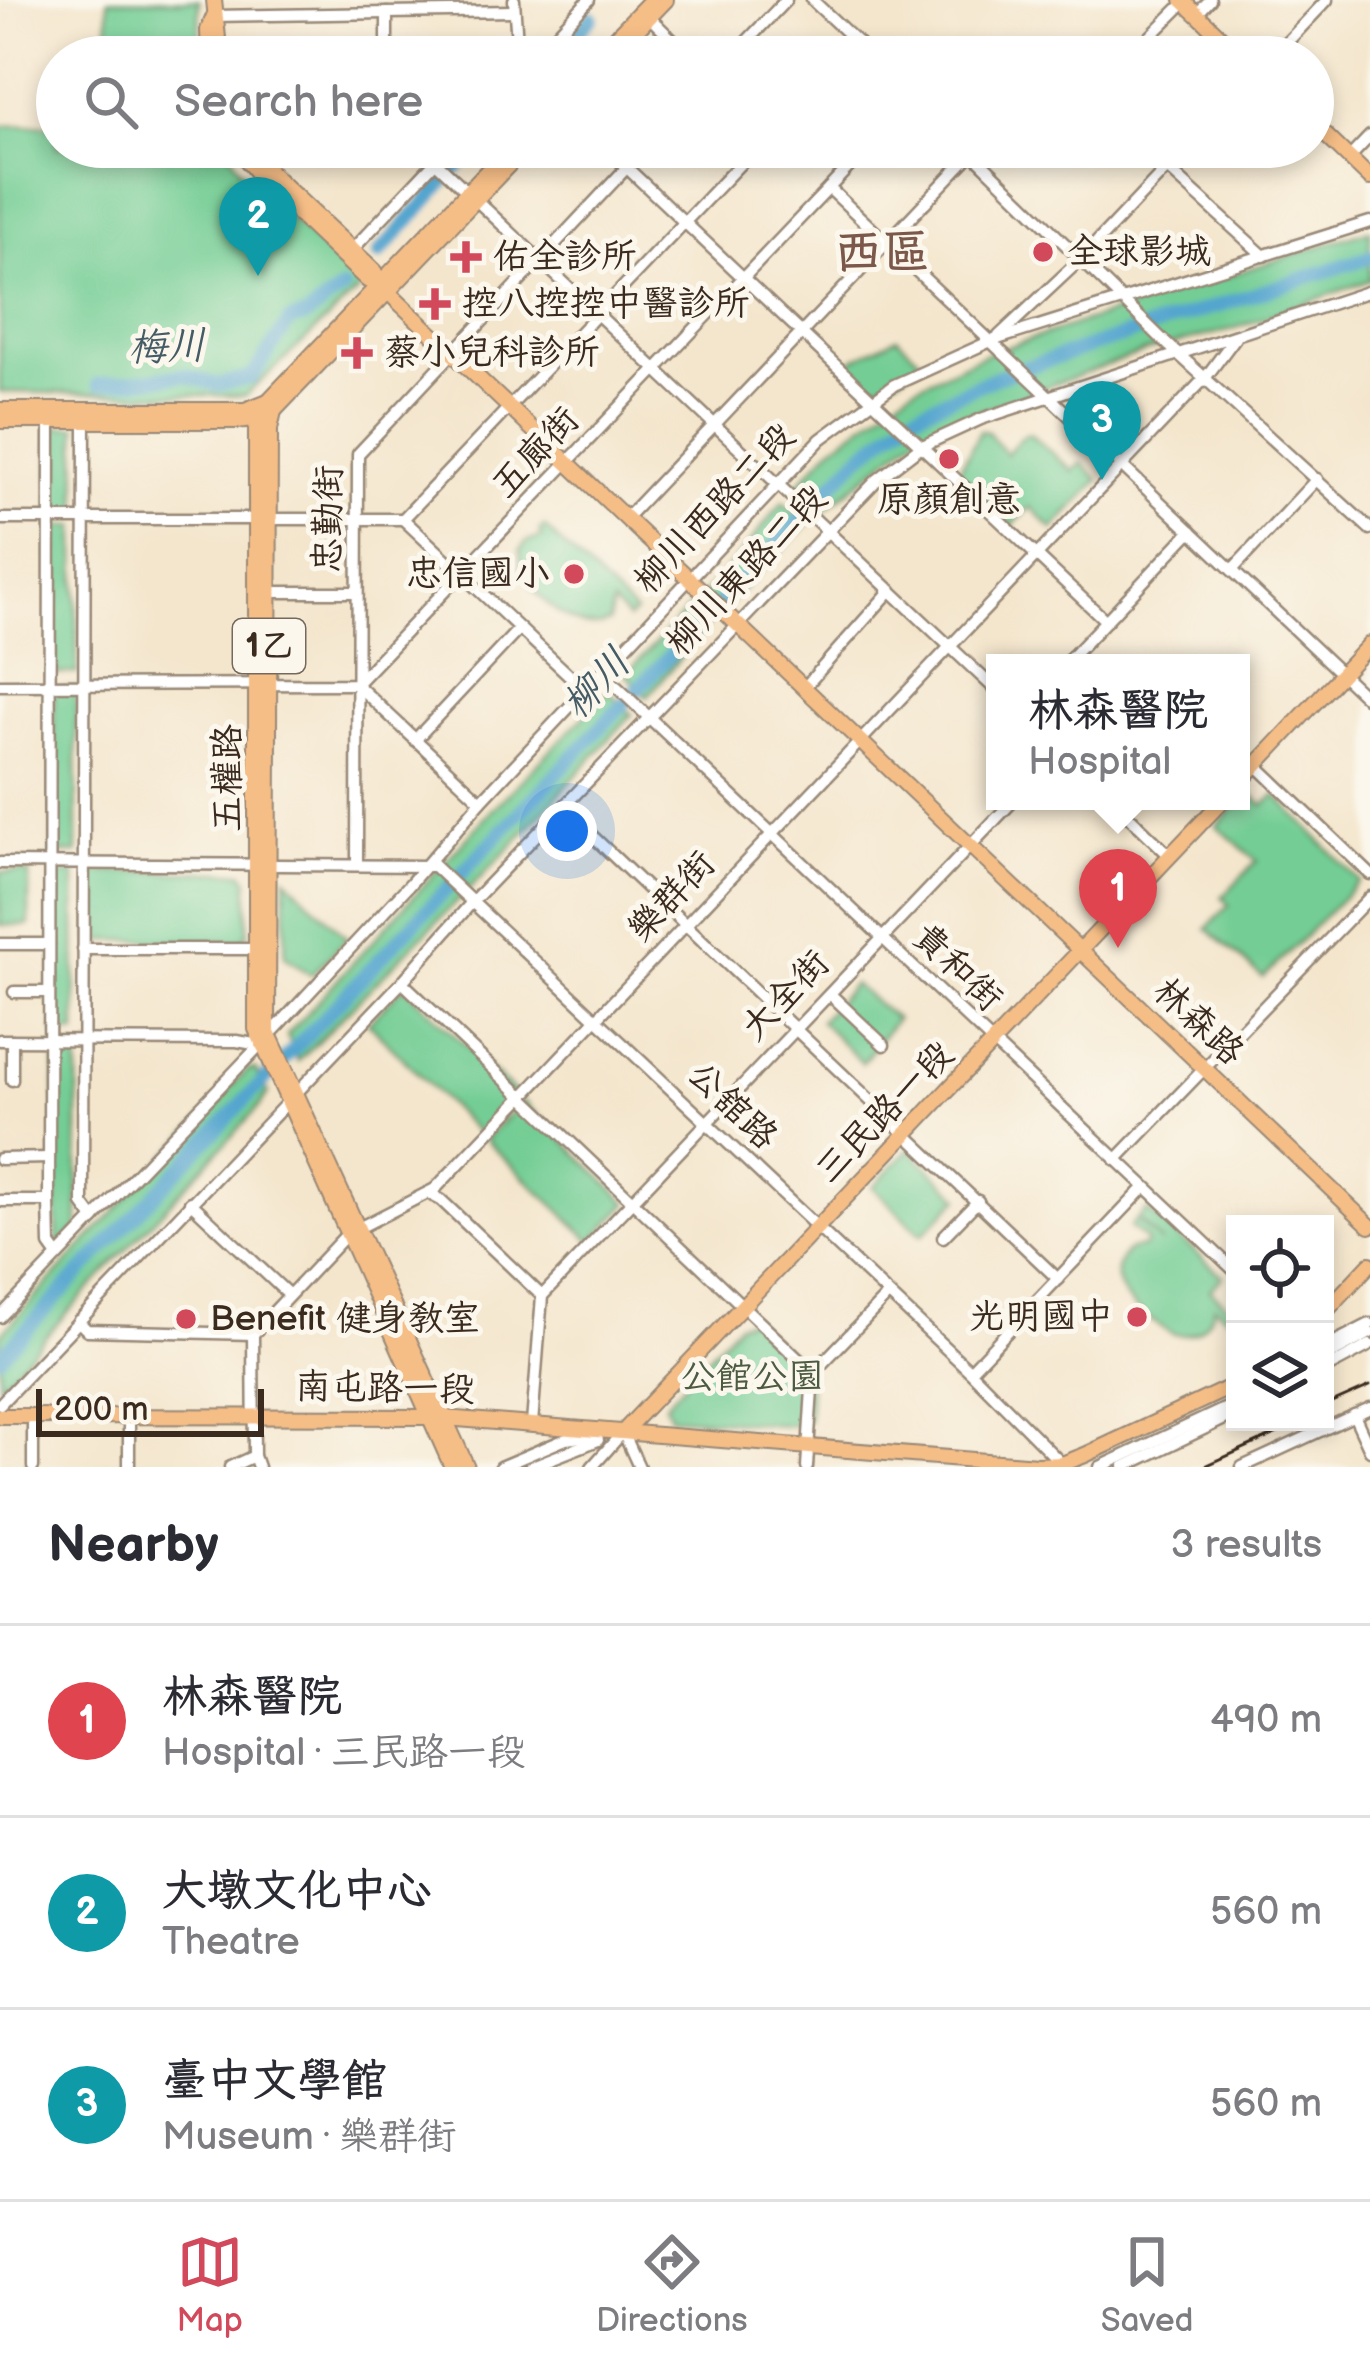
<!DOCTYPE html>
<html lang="en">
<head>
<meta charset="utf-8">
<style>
  :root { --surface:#fff; --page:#f2f2f3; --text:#2b2b33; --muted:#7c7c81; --line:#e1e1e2; --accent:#d1495b }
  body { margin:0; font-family:"Balsamiq Sans","LXGW WenKai TC",sans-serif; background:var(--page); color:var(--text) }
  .controls { position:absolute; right:36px; bottom:36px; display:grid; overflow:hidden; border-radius:0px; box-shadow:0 6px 18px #0003 }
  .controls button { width:108px; height:108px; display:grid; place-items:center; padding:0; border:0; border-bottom:3px solid var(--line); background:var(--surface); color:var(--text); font:60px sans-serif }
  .scale { position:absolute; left:36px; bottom:30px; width:228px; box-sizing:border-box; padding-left:12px; border:6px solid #3b2a1e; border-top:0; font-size:33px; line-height:42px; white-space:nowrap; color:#3b2a1e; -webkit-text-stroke:9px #fbf7ec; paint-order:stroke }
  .you { position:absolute; left:567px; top:831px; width:42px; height:42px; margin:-30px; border:9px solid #fff; border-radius:50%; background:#1a73e8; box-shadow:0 0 0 18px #1a73e833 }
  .badge { display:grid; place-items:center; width:78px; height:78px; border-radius:50%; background:var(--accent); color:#fff; font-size:39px; font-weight:700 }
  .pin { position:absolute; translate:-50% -99px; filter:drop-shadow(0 3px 6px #0008) }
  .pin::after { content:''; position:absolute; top:63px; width:42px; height:36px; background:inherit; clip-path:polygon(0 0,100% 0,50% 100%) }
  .popup { position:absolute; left:986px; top:654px; width:264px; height:156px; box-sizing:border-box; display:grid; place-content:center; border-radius:0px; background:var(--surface); filter:drop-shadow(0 3px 9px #0005); font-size:39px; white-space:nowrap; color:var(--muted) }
  .popup b { font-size:45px; color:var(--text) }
  .popup::after { content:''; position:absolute; left:50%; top:100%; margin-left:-24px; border:24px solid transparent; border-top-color:var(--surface) }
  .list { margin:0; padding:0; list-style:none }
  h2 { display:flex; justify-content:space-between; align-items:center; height:156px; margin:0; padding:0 48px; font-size:51px }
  h2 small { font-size:39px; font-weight:400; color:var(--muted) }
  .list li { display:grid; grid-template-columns:78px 1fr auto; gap:36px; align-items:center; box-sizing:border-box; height:192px; padding:0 48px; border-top:3px solid var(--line) }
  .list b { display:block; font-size:45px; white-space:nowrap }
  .list p { margin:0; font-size:39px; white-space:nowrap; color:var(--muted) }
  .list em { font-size:39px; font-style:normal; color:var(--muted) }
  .icon { flex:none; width:66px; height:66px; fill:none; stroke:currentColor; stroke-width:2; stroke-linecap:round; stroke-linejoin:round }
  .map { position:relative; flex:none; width:1370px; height:1467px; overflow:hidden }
  .search { position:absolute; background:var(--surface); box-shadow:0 6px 18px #0003; left:36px; right:36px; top:36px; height:132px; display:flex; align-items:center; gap:30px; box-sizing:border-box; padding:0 42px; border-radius:66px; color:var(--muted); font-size:45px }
  .sheet { height:732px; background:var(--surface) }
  nav { display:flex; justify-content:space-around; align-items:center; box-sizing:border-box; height:168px; border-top:3px solid var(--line); background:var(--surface); font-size:33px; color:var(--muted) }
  nav a { display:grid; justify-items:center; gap:6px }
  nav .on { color:var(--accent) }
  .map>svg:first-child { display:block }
  .green { fill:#73cd94; stroke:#577c59; stroke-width:3 }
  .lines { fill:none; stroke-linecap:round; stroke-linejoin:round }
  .river { stroke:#54a5cf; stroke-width:14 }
  .minor-casing { stroke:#988876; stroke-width:15 }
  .major-casing { stroke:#988876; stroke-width:18 }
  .minor { stroke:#fff; stroke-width:10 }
  .major { stroke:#f6be87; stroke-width:14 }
  .rail { stroke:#3b2a1e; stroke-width:3 }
  .poi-dot { fill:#d1495b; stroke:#fbf7ec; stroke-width:4.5 }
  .labels { text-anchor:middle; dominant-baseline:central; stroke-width:10; stroke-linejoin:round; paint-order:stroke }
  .shield { fill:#fbf7ec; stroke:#75685c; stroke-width:3 }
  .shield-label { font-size:33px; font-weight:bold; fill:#3b2a1e }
  .poi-label { font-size:36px; fill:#3b2a1e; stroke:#fbf7ec; text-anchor:start }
  .street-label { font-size:36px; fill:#3b2a1e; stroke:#fbf7ec }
  .park-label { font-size:36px; fill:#4c5b41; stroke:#fbf7ec }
  .water-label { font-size:39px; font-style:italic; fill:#455b65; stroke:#fbf7ec }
  .district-label { font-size:48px; font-weight:bold; fill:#7b5849; stroke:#fbf7ec }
</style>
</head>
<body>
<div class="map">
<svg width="1370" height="1467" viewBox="0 0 1370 1467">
  <rect width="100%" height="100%" fill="#fbf7ec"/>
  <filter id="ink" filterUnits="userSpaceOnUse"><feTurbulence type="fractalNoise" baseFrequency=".00833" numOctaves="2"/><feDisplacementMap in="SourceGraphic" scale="24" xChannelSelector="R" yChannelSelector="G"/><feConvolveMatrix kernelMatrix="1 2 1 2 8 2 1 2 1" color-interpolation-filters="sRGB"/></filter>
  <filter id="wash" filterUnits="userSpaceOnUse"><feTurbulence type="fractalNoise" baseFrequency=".004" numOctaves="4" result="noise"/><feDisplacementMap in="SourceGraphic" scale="48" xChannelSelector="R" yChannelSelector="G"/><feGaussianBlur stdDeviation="2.7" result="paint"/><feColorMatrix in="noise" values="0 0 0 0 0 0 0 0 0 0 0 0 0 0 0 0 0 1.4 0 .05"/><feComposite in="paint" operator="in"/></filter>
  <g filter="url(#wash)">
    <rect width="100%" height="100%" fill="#f4e6cd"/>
    <g class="green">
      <polygon points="108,0 199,0 200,57 108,57"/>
      <polygon points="57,125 57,147 226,147 244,174 359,283 359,290 245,396 0,392 0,126"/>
      <polygon points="1370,230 1370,280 1233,329 1147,351 921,432 822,512 794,489 830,449 910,389 988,353"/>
      <path d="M897,337L919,358L920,365C884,384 875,398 843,365Z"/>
      <polygon points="51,427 77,427 78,514 51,514"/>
      <polygon points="980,431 988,432 1006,454 1025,434 1031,435 1073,471 1082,463 1099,480 1053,529 1030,507 1011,527 957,474"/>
      <polygon points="783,502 808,524 714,618 647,697 626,674 735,561"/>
      <polygon points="53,526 76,526 77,673 58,674 54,662"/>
      <path d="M544,527L635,613L628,619L613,604L609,622C578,639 535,597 521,570L520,550L527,542L542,537L539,532Z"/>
      <polygon points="54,688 76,688 77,853 53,853"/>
      <polygon points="609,691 632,714 511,847 298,1061 287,1035 494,808"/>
      <polygon points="1248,792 1264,805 1276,795 1359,881 1263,978 1207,929 1229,905 1222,897 1257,861 1217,826"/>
      <rect x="0" y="872" width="29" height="53"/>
      <polygon points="91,872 242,872 248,880 248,934 240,941 91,940"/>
      <polygon points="54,874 75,874 76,1033 55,1033"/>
      <polygon points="286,877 347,938 311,975 285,956"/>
      <polygon points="853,984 896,1019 862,1063 820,1021"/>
      <polygon points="404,986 519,1097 481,1137 368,1023"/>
      <polygon points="55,1049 78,1049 78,1228 57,1246"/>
      <polygon points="255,1069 268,1093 260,1106 0,1385 0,1335 247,1070"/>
      <polygon points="523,1101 628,1203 592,1241 485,1140"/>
      <polygon points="909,1149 960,1197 922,1235 873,1187"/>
      <path d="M1147,1210L1223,1276L1210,1289L1235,1312V1323L1214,1306C1209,1326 1195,1338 1173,1334C1151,1321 1104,1293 1120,1261C1125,1250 1132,1248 1143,1247L1147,1242L1130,1227L1136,1220L1162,1243L1138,1219Z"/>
      <polygon points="751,1319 810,1370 808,1420 799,1426 671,1417 665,1404 738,1323"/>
    </g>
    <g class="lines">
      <g class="river">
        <polyline points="556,57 592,17"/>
        <polyline points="379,254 475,147"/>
        <polyline points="99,384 185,375 217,385 251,378 290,321 307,316 343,289"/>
        <polyline points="0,1357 858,458 913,414 996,377 1370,257"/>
      </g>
    </g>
  </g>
  <g filter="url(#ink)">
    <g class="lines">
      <defs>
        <g id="minor">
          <polyline points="514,0 518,57"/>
          <polyline points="812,0 873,57"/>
          <polyline points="644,12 690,57"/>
          <polyline points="1197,14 1210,0"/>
          <polyline points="214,16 387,13"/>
          <polyline points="387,57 387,13 514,11"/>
          <polyline points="535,57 589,0"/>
          <polyline points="732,57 786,0"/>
          <polyline points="842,57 857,42"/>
          <polyline points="1130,57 1185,2"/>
          <polyline points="1273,57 1327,0"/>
          <polyline points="420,147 995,689"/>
          <polyline points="605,147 1106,621"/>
          <polyline points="966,147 1163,340 1370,529"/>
          <polyline points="1350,157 1370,136"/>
          <polyline points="1167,168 1264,256"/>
          <polyline points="829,188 1370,701"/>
          <polyline points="352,250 449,147"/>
          <polyline points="999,336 1081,259 1187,147"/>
          <polyline points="50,414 49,1201 50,1245 58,1256"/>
          <polyline points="85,415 83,1204 94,1219"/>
          <polyline points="626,518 972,153"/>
          <polyline points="0,519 403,519 586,691"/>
          <polyline points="403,519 756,147"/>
          <polyline points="1232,570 1317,479"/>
          <polyline points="269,592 357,592"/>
          <polyline points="1066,663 1191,531"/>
          <polyline points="602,673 1235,1271"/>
          <polyline points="356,684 481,801"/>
          <polyline points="0,685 356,684 868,147"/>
          <polyline points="804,688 891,590"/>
          <polyline points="415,740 519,629"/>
          <polyline points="1256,765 1370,874"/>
          <polyline points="1113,801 1170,856"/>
          <polyline points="564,809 1058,1279"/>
          <polyline points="0,863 434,866 970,1371 1064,1466"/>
          <polyline points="357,863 358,454 646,147"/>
          <polyline points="0,944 49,944"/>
          <polyline points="83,949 257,949"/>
          <polyline points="402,982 813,1373 807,1467"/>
          <polyline points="14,992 49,992"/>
          <polyline points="830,994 884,1045"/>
          <polyline points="0,1040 237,1041 260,1045"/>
          <polyline points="12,1080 12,1040"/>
          <polyline points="0,1159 49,1158"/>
          <polyline points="1116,1160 1370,897"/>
          <polyline points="428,1193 441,1200 542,1296"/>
          <polyline points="0,1201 49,1201"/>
          <polyline points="190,1202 289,1295"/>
          <polyline points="943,1237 978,1201"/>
          <polyline points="0,1317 281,1023 410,884 481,801 821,439 894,385 991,341 1370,222"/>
          <polyline points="78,1321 87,1330 253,1334"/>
          <polyline points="1325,1343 1333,1343 1370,1324"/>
          <polyline points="1325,1357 1370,1333"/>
          <polyline points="1325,1369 1370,1345"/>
          <polyline points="970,1371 1145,1187"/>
          <polyline points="813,1373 888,1295"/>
          <polyline points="0,1404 402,982 473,901 877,480 920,447 981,419 1370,291"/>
          <polyline points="1354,1415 1370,1450"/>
          <polyline points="33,1416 33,1467"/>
          <polyline points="129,1417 129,1467"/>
          <polyline points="532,1424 542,1296 1013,801"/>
          <polyline points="623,1432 639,1467"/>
          <polyline points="230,1467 254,1456"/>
          <polyline points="258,1467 254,1456 253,1334 347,1234 435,1189 1206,377 1235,338"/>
          <polyline points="500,1467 566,1439 596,1435"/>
          <polyline points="530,1467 598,1440"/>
          <polyline points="592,1467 623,1432"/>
          <polyline points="1100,1467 1235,1404"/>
          <polyline points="1124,1467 1235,1414"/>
          <polyline points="1242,1467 1370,1408"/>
        </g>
        <g id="major">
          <polyline points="214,0 220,57"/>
          <polyline points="1182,0 1242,57"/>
          <polyline points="209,57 208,30 214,16"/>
          <polyline points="596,57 651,0"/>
          <polyline points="611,57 666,0"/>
          <polyline points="1313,123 1370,178"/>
          <polyline points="236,147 264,182 367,280 388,292 1370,1226"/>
          <polyline points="250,147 272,174 375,271 380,284"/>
          <polyline points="0,410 245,410 268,401"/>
          <polyline points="274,411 270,429 268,1032 467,1467"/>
          <polyline points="0,421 237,421 262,418 274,411 526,147"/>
          <polyline points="1241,781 1370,644"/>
          <polyline points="1325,1312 1370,1264"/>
          <polyline points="0,1416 432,1417 1037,1465 1062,1464 1085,1455 1235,1385"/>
          <polyline points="623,1432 1222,801"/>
          <polyline points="452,1467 256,1029 256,429 268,401 510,147"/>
        </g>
      </defs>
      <use href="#minor" class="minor-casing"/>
      <use href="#major" class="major-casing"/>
      <use href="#minor" class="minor"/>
      <use href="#major" class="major"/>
      <g class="rail">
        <polyline points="1325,1406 1370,1386"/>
        <polyline points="1203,1467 1302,1422"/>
      </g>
    </g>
  </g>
  <g class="poi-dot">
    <circle cx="1043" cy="252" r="12"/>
    <path d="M460 239h12v12h12v12h-12v12h-12v-12h-12v-12h12z"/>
    <path d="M429 286h12v12h12v12h-12v12h-12v-12h-12v-12h12z"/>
    <path d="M351 335h12v12h12v12h-12v12h-12v-12h-12v-12h12z"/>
    <circle cx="949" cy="459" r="12"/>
    <circle cx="574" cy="574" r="12"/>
    <circle cx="1137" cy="1317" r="12"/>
    <circle cx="186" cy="1319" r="12"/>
  </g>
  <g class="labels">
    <rect class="shield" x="233" y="619" width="72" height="54" rx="9"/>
    <g class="shield-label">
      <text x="269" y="646">1乙</text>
    </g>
    <g class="poi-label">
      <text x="1067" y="252">全球影城</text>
      <text x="493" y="257">佑全診所</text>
      <text x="462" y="304">控八控控中醫診所</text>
      <text x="384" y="353">蔡小兒科診所</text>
      <text x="949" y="500" text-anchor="middle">原顏創意</text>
      <text x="550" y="574" text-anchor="end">忠信國小</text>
      <text x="1113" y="1317" text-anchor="end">光明國中</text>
      <text x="210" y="1319">Benefit 健身教室</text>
    </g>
    <g class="street-label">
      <text transform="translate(536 453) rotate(-47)">五廊街</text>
      <text transform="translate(715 509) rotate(-47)">柳川西路二段</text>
      <text transform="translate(329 519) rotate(-89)">忠勤街</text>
      <text transform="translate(747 571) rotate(-47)">柳川東路二段</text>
      <text transform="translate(228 778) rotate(-90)">五權路</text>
      <text transform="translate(672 897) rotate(-47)">樂群街</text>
      <text transform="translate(957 968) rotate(44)">貴和街</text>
      <text transform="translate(786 996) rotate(-46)">大全街</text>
      <text transform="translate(1198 1022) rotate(43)">林森路</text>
      <text transform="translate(732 1106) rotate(44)">公舘路</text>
      <text transform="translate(885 1113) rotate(-46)">三民路一段</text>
      <text transform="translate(385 1389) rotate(1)">南屯路一段</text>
    </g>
    <g class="park-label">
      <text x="752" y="1377">公館公園</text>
    </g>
    <g class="water-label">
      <text transform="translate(167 348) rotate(-2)">梅川</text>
      <text transform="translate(597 684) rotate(-46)">柳川</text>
    </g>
    <g class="district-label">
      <text x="882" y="253">西區</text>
    </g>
  </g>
</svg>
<div class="controls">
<button><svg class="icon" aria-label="locate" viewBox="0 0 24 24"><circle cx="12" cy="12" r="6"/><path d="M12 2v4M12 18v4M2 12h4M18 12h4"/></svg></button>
<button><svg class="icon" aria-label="layers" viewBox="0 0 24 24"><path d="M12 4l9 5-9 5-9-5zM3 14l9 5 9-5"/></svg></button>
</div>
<div class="scale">200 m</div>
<div class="you"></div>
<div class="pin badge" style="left:1118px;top:948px;background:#e0444e">1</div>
<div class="popup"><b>林森醫院</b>Hospital</div>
<div class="pin badge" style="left:258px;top:276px;background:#0f9aa8">2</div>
<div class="pin badge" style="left:1102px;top:480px;background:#0f9aa8">3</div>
<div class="search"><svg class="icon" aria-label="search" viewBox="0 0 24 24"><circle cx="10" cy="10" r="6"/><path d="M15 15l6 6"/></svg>Search here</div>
</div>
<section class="sheet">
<h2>Nearby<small>3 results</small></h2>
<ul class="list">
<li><span class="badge" style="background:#e0444e">1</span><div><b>林森醫院</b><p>Hospital · 三民路一段</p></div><em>490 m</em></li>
<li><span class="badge" style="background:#0f9aa8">2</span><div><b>大墩文化中心</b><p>Theatre</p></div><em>560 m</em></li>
<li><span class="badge" style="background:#0f9aa8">3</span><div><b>臺中文學館</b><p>Museum · 樂群街</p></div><em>560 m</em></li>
</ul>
</section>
<nav>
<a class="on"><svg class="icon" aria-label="map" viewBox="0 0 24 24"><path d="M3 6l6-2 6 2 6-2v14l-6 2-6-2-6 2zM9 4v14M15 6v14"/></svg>Map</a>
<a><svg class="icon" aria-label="directions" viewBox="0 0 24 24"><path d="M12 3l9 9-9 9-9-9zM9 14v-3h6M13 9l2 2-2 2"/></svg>Directions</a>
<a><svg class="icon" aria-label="saved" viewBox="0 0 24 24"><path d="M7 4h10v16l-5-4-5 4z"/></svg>Saved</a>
</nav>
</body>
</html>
